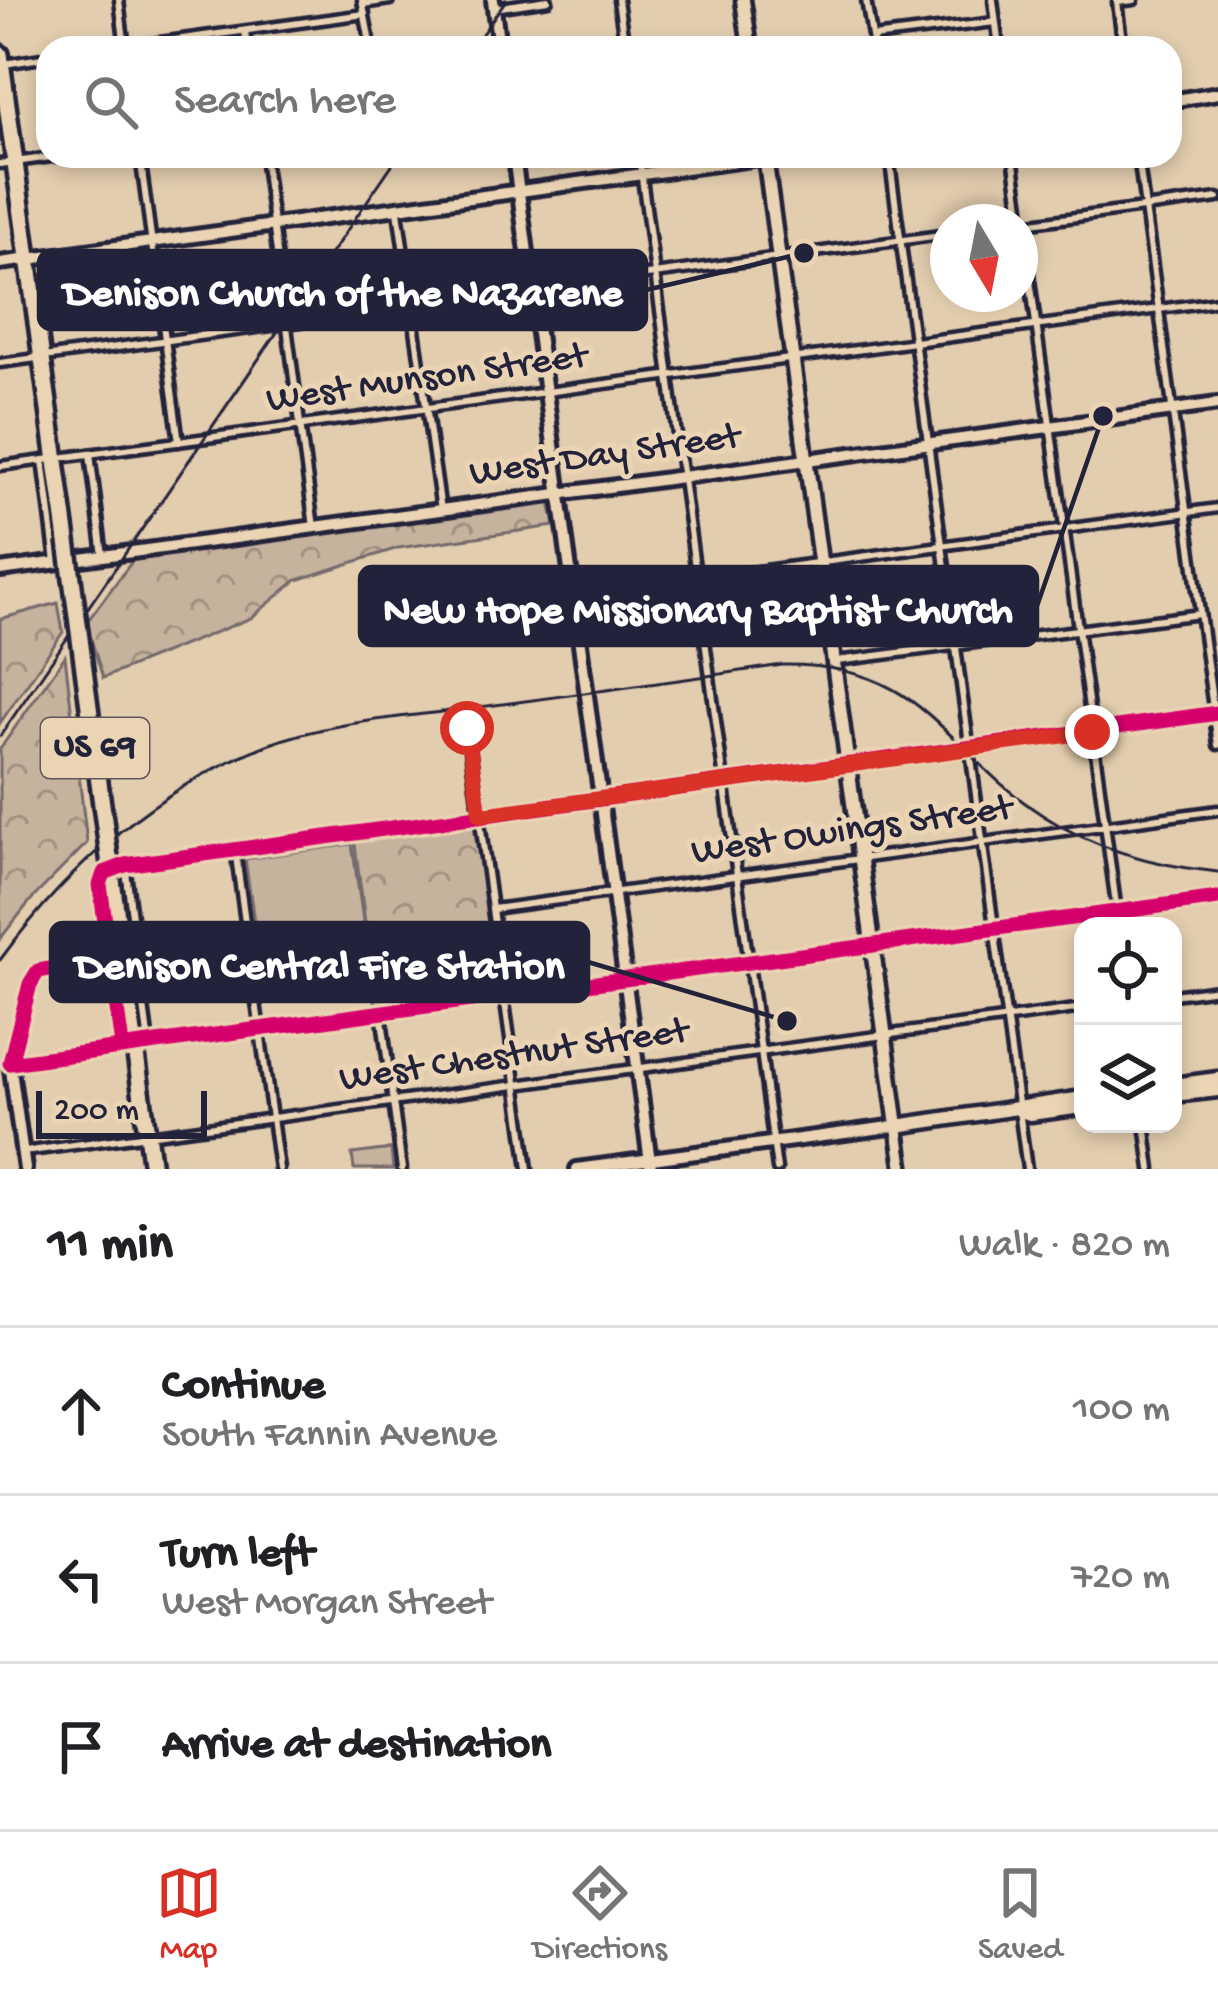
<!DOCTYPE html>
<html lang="en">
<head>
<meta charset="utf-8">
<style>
  :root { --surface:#fff; --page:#f6f6f6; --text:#202124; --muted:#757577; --line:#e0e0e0; --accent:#d93025 }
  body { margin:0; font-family:"Gochi Hand",sans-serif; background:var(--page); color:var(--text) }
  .controls { position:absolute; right:36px; bottom:36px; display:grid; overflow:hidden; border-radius:24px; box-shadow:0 6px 18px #0003 }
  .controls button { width:108px; height:108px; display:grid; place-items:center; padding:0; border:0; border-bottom:3px solid var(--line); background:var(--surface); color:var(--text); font:60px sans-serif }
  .compass { position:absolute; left:930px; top:204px; width:108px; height:108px; border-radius:50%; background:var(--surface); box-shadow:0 6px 18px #0003; rotate:170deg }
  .scale { position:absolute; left:36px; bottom:30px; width:171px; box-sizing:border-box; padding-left:12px; border:6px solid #22223b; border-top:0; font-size:33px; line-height:42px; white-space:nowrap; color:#22223b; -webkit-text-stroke:9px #ead4b3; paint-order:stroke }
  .stop { position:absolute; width:36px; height:36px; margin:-27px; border:9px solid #d93025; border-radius:50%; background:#fff }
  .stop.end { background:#d93025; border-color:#fff; box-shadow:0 3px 12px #0008 }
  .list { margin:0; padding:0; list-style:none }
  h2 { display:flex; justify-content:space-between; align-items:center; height:156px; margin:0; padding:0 48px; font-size:51px }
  h2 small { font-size:39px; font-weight:400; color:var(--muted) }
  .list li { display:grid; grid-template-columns:78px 1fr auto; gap:36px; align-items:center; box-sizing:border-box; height:168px; padding:0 48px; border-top:3px solid var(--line) }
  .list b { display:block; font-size:45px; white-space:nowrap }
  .list p { margin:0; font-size:39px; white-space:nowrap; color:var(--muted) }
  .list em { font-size:39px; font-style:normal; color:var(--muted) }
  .icon { flex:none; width:66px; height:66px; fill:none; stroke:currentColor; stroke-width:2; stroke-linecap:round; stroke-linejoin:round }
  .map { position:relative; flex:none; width:1218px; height:1169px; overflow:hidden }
  .search { position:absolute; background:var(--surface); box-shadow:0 6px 18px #0003; left:36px; right:36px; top:36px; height:132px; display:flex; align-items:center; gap:30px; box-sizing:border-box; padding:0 42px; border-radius:36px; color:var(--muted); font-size:45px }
  .sheet { height:660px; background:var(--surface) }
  nav { display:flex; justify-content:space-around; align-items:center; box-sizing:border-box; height:168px; border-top:3px solid var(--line); background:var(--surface); font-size:33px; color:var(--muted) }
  nav a { display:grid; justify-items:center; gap:6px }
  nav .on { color:var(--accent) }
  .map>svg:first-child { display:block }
  .grass { fill:#c6b39d; stroke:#746a6c; stroke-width:3 }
  .forest { fill:url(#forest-crowns); stroke:#746a6c; stroke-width:3 }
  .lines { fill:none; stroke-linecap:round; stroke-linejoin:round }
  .street-casing { stroke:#22223b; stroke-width:15 }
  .secondary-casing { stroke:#22223b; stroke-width:20 }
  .primary-casing { stroke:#22223b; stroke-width:21 }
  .highway-casing { stroke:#22223b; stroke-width:24 }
  .street { stroke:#ead4b3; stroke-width:6 }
  .secondary { stroke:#ead4b3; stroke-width:10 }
  .primary { stroke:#ead4b3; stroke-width:12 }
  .highway { stroke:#ead4b3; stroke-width:15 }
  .rail { stroke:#22223b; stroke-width:3 }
  .highway-bridge-casing { stroke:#22223b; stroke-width:24; stroke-linecap:butt }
  .highway-bridge { stroke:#ead4b3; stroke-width:15 }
  .cycleway-casing { stroke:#ead4b3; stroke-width:22 }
  .cycleway { stroke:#d6006c; stroke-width:15 }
  .route { stroke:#d93025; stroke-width:15 }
  .labels { text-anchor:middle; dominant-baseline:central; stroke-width:10; stroke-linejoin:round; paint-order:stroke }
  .shield { fill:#ead4b3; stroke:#5e575f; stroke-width:3 }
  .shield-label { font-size:36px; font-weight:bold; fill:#22223b }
  .street-label { font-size:39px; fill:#22223b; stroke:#ead4b3 }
  .leader { fill:none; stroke:#22223b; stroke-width:4.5 }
  .callout-dot { fill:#22223b; stroke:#ead4b3; stroke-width:4.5 }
  .callout { fill:#22223b; stroke:#22223b; stroke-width:4.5 }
  .callout-label { font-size:42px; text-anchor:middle; font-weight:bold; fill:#fff }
</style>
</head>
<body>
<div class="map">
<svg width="1218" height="1169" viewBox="0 0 1218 1169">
  <defs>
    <pattern id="forest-crowns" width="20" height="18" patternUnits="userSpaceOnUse" patternTransform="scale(3)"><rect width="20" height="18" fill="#c6b39d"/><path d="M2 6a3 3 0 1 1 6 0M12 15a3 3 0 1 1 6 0" fill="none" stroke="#a09181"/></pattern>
  </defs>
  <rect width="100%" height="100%" fill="#e2cdae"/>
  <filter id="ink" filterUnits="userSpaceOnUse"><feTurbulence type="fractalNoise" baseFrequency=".00833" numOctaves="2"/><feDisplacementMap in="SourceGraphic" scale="24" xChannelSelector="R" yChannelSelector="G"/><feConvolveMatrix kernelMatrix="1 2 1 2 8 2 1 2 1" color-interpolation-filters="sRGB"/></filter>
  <g filter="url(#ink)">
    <polygon class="grass" points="352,844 368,955 261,970 245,859"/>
    <g class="forest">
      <polygon points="550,502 555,526 398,548 297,580 251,618 103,678 86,623 133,560"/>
      <polygon points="58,603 63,632 0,723 0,619"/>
      <polygon points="65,656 87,843 31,900 0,939 0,749"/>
      <polygon points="477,819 500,991 376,1007 354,837"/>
      <polygon points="391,1149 393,1169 354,1169 352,1154"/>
    </g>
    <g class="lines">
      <defs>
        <g id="street">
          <polyline points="119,0 125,48"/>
          <polyline points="362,0 371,48"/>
          <polyline points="618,0 625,48"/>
          <polyline points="866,0 874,48"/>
          <polyline points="993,0 999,48"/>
          <polyline points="363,4 390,0"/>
          <polyline points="494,8 548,0"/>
          <polyline points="245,31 247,48"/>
          <polyline points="873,37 995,22"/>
          <polyline points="116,48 365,14"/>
          <polyline points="855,48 874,46"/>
          <polyline points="1123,48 1117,2 1134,0"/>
          <polyline points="4,64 48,57"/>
          <polyline points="140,156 179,442"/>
          <polyline points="264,156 314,527"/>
          <polyline points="639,156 777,1169"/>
          <polyline points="889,156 1027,1169"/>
          <polyline points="1013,156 1119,926"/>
          <polyline points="1138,156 1218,745"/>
          <polyline points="0,164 59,156"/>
          <polyline points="398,211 441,510"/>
          <polyline points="1024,224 1218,198"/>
          <polyline points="0,363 948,234"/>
          <polyline points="90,454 103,556"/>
          <polyline points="43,460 56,562"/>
          <polyline points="0,466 1218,301"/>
          <polyline points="575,596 1218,508"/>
          <polyline points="837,661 1200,614"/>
          <polyline points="467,728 528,1169"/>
          <polyline points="235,849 279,1169"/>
          <polyline points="125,865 149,1043"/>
          <polyline points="493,909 1218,810"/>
          <polyline points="1173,995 1218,989"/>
          <polyline points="381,1012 402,1169"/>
          <polyline points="122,1046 100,885 104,873 125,865 1218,713"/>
          <polyline points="1145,1124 1151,1169"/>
          <polyline points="23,1152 1083,1008"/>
        </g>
        <g id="secondary">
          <polyline points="493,0 499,48"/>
          <polyline points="1170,101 1218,93"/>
          <polyline points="514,156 651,1169"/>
          <polyline points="0,263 773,156"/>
          <polyline points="0,570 1218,404"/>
          <polyline points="10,1063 1218,898"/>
          <polyline points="25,1169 10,1063 30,984 38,971 110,958"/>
          <polyline points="577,1169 897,1126 903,1169"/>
        </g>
        <g id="primary">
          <polyline points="743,0 750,48"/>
          <polyline points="765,156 897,1126 1083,1098"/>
          <polyline points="1173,1085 1218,1079"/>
          <polyline points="1173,1095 1218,1090"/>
          <polyline points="1019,1110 1030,1114 1083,1107"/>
        </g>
        <g id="highway">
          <polyline points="0,54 67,541"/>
          <polyline points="122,955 152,1169"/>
        </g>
      </defs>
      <use href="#street" class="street-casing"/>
      <use href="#secondary" class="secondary-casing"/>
      <use href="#primary" class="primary-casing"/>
      <use href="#highway" class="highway-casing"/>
      <use href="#street" class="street"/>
      <use href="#secondary" class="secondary"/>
      <use href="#primary" class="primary"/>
      <use href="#highway" class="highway"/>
      <g class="rail">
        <polyline points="472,48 506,0"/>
        <polyline points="0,736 398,156"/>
        <path d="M0,960C69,866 156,788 267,745C329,722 399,718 465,709C571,695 676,681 782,665C928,663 941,750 1044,816C1095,849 1158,866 1218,872"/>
      </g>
      <defs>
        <polyline id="highway-bridge" points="67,541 122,955"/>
      </defs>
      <use href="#highway-bridge" class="highway-bridge-casing"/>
      <use href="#highway-bridge" class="highway-bridge"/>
      <defs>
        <g id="cycleway">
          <polyline points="110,958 38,971 30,984 10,1063 1218,898"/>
          <polyline points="122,1046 100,885 104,873 125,865 1218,713"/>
        </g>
      </defs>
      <use href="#cycleway" class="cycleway-casing"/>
      <use href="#cycleway" class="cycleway"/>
    </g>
  </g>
  <g class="lines" filter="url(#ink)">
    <polyline class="route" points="467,728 480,815 1092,732"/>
  </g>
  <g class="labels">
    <rect class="shield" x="41" y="718" width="108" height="60" rx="9"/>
    <g class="shield-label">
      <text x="95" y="748">US 69</text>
    </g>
    <g class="street-label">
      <text transform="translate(427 380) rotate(-8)">West Munson Street</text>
      <text transform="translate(605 457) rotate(-8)">West Day Street</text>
      <text transform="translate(852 832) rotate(-8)">West Owings Street</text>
      <text transform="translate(514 1057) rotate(-8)">West Chestnut Street</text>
    </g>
  </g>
  <path class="leader" d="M804 253L646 290M1103 416L1037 606M787 1021L588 962"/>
  <g class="callout-dot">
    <circle cx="804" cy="253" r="12"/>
    <circle cx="1103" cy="416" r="12"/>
    <circle cx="787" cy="1021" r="12"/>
  </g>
  <g class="callout">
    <rect x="39" y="251" width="607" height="78" rx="12"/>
    <rect x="360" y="567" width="677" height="78" rx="12"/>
    <rect x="51" y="923" width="537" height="78" rx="12"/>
  </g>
  <g class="callout-label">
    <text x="343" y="304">Denison Church of the Nazarene</text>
    <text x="698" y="621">New Hope Missionary Baptist Church</text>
    <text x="320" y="977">Denison Central Fire Station</text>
  </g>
</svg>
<div class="controls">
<button><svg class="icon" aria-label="locate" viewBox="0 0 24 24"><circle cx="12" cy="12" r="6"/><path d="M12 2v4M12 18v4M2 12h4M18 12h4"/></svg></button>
<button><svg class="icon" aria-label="layers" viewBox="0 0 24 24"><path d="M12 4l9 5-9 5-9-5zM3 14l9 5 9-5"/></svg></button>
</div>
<svg class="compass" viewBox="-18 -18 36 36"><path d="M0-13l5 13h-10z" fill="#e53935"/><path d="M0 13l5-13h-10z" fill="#757577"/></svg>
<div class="scale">200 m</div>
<div class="stop" style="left:467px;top:728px"></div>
<div class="stop end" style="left:1092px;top:732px"></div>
<div class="search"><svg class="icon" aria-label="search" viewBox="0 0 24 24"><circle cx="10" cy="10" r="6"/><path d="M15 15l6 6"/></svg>Search here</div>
</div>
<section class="sheet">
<h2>11 min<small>Walk · 820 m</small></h2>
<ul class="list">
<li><svg class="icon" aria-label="ahead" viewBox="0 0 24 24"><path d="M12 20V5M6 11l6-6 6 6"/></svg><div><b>Continue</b><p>South Fannin Avenue</p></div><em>100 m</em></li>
<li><svg class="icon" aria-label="left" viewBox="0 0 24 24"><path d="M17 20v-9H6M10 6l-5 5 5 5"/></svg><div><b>Turn left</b><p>West Morgan Street</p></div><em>720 m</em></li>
<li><svg class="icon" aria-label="arrive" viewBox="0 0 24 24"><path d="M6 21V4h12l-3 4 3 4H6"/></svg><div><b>Arrive at destination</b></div></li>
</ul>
</section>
<nav>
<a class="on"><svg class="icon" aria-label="map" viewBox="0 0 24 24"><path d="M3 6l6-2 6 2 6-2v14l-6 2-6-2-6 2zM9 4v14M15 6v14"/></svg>Map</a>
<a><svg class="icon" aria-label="directions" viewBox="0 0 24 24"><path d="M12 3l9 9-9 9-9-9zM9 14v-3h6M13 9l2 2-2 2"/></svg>Directions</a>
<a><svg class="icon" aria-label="saved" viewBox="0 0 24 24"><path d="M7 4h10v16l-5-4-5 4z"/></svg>Saved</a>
</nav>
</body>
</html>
